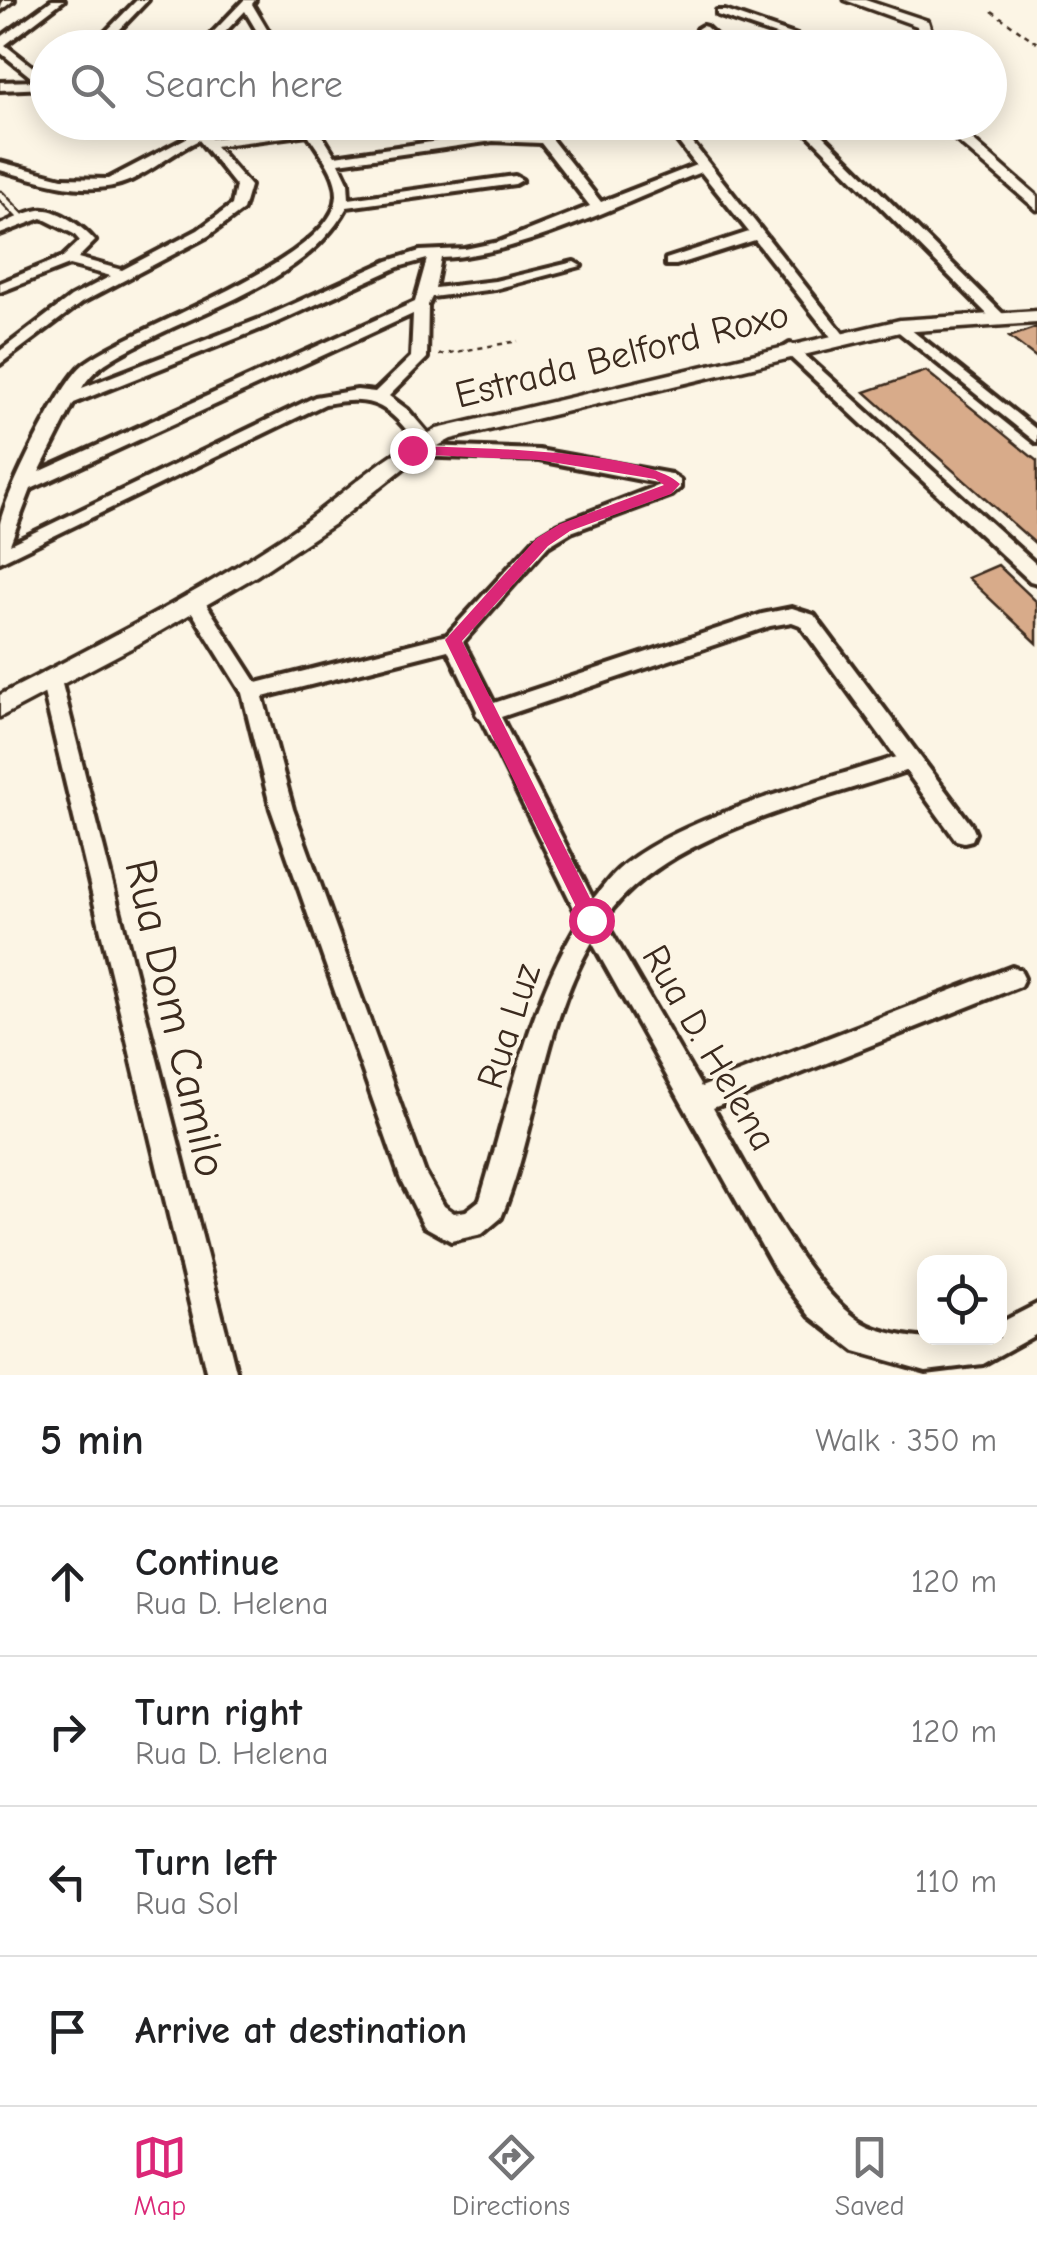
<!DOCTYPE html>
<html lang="en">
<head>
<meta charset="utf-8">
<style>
  :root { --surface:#fff; --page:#f6f6f6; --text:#202124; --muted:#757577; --line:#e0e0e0; --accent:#db2777 }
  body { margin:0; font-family:"Comic Neue",sans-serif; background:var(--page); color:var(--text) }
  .controls { position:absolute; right:30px; bottom:30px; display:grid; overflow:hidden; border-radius:20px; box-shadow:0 5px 25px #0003 }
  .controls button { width:90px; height:90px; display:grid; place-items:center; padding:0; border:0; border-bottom:2px solid var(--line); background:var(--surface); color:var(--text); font:50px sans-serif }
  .stop { position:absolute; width:30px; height:30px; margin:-22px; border:8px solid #db2777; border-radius:50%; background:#fff }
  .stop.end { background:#db2777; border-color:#fff; box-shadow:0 2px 10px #0008 }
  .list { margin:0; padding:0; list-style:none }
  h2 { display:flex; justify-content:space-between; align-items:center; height:130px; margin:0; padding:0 40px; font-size:42px }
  h2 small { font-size:32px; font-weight:400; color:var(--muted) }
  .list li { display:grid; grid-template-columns:65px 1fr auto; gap:30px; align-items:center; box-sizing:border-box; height:150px; padding:0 40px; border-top:2px solid var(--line) }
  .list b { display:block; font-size:38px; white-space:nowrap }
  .list p { margin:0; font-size:32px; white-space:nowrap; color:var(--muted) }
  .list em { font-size:32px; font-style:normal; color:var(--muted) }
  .icon { flex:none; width:55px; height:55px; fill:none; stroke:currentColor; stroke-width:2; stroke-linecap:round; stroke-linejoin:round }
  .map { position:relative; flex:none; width:1037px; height:1375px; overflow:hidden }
  .search { position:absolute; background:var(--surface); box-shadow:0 5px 25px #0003; left:30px; right:30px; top:30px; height:110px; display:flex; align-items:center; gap:25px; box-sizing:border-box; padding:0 35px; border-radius:55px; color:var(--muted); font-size:38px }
  .sheet { height:730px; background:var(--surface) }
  nav { display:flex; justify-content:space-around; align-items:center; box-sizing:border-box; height:140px; border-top:2px solid var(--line); background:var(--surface); font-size:28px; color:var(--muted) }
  nav a { display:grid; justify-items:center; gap:5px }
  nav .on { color:var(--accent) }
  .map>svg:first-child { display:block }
  .building { fill:#d8ab8a; stroke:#3b2a1e; stroke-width:2.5 }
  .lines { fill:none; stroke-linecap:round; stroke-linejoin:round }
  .service-casing { stroke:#3b2a1e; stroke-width:11 }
  .minor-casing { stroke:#3b2a1e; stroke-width:8 }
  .tertiary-casing { stroke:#3b2a1e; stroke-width:7 }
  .path { stroke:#3b2a1e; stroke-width:2.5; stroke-dasharray:5 5; stroke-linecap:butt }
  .service { stroke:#fcf5e5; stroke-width:6 }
  .minor { fill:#fcf5e5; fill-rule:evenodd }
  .tertiary { fill:#fcf5e5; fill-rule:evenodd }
  .route { fill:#db2777 }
  .labels { text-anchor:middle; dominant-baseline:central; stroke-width:8; stroke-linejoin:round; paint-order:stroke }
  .street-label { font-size:38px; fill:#3b2a1e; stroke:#fcf5e5 }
  .near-street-label { font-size:45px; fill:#3b2a1e; stroke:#fcf5e5 }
</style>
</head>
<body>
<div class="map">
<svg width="1037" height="1375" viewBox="0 0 1037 1375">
  <rect width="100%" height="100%" fill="#fcf5e5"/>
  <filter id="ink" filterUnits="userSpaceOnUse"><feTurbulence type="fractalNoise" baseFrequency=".01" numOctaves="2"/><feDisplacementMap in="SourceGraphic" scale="20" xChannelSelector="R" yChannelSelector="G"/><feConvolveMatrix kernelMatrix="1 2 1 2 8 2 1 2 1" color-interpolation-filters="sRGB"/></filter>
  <g filter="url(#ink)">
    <g class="building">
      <polygon points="1037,327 1037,358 1009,337"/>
      <polygon points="926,371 1037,461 1037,545 865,392"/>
      <polygon points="998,565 1037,602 1037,643 968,578"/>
    </g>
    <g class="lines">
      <defs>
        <polyline id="service" points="0,195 22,218"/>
        <g id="minor">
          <polygon points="3,0 14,0 0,11"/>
          <polygon points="52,0 64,0 5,45 48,79 48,88 0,90 0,82 36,81 0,52 0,38"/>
          <polygon points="137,0 148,0 102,48 90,48"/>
          <polygon points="244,0 255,0 252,4 278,48 267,48 245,11 210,48 198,48"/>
          <polygon points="717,11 725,11 832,48 814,48 717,15"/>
          <polygon points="702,26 706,27 729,48 717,48 697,29"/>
          <polygon points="475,31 479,32 489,48 478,48 469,34"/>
          <polygon points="603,44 609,48 597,47"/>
          <path d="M192,122H204L211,139L304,127L302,122H314L335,156L493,133L545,135L549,136L601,202L696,165L663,122H676L845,336V342H835L755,240L676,265H666V259L749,232L701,172C624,202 522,255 441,258L435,288L495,281L574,262L581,266L495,289L432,297L428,305L427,358L389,396L408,410L431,437L433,441L426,446L539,450L671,474L680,480V488L672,495L571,532L548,546L463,642L494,703L762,614L792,608L814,615L972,826L975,833L972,840L964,842L956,840L906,771C812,803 662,834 604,920L701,1087L1012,967L1020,970L1024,978L1020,986L713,1108C745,1164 816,1310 877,1329C921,1344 955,1338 1000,1338V1323L1037,1304V1334L983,1364L926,1371L855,1351L810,1316L777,1273L592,942C542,1027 538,1128 501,1218L482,1234L451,1241L424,1226L401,1180L271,809L242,693L185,601L187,596H201L257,683L447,635L536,538L559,524L662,484L539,460L411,456L405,455V447L424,446L419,445C388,406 376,394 325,404L0,562C0,550 0,536 0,524C5,495 61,382 84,364C135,325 335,261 337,195C337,172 319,153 308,134L215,146L250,186L243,210L208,236L81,303L0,364V351L71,297L111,276L69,265L0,292V283L63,257L80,241L74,234L42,218L0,234V225C12,220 26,212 39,210C57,207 84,228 95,241L78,258L122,270L198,230L232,205L236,186L199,140C175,151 155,169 131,180C88,199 42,181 0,170V162L62,178L108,179L196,133ZM493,141L541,143L590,206L499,242L465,249L420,251L388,261L265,317L82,388C95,365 121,354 143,342C213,305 307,280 347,207L515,184L522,180L515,176L349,199L348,182L339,163ZM427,259L415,302L39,472L74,403L275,323L398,267ZM413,314L411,357L375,392L357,390L315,397L10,544L31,489ZM792,622L800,625L896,757C817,783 679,816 618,870C609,878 601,890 593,899L501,717L770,626ZM448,650L477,711L476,714L482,721L580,920C528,1005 509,1106 480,1200L466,1211L454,1213L444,1206L425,1173L293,809L263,697Z"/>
          <polygon points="756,122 810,122 1005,316 1005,322 995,322 803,129"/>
          <polygon points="900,321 1037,430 1037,443 895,329 892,326"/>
          <polygon points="790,344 795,346 1037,565 1037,583 1030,581 785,352 782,349"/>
          <polygon points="51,672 61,680 237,1375 207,1375 41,680"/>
        </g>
        <g id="tertiary">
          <polygon points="845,0 865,0 928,21 932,34 917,48 901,48 918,33 917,26"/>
          <polygon points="935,122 952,122 1037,196 1037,210"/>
          <path d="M1037,311V323L900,332L451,439L419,456L334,524L256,576L133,647L0,717V695C95,646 191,597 280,539C334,504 379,456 437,429L900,320Z"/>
        </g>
      </defs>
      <use href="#service" class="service-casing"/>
      <use href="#minor" class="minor-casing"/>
      <use href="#tertiary" class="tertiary-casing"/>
      <g class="path">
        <polyline points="992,11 1037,43"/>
        <polyline points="439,355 518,341"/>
      </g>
      <use href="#service" class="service"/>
      <use href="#minor" class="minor"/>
      <use href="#tertiary" class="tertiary"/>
    </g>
  </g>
  <path class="route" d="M412,446C466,448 644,449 680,484L671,494L570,531L548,546L462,641L598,914V925H585L445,640L537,538L560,524L664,485L655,479L539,460L407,454Z"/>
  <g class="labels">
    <g class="street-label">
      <text transform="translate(622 355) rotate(-14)">Estrada Belford Roxo</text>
      <text transform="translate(509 1026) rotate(-72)">Rua Luz</text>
      <text transform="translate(709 1048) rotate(60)">Rua D. Helena</text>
    </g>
    <g class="near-street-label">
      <text transform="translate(176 1018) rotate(77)">Rua Dom Camilo</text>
    </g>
  </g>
</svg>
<div class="controls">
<button><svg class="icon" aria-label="locate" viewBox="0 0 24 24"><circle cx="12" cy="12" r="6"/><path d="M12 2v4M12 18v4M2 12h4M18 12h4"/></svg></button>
</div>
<div class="stop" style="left:591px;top:920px"></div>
<div class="stop end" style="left:412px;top:450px"></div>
<div class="search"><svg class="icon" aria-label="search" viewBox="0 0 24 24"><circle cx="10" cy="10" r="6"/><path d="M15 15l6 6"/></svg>Search here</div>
</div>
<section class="sheet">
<h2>5 min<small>Walk · 350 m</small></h2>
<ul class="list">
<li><svg class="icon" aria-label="ahead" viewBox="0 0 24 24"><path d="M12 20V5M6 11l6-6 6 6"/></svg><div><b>Continue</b><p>Rua D. Helena</p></div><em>120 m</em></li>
<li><svg class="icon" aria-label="right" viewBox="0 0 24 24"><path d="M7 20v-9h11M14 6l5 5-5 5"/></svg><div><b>Turn right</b><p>Rua D. Helena</p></div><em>120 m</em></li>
<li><svg class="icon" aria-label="left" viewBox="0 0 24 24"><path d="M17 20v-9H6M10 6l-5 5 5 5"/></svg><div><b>Turn left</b><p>Rua Sol</p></div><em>110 m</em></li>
<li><svg class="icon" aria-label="arrive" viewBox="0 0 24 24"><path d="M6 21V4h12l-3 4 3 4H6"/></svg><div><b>Arrive at destination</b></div></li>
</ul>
</section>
<nav>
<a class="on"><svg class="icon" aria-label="map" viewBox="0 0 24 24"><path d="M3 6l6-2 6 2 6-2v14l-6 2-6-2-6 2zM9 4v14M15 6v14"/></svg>Map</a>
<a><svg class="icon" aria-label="directions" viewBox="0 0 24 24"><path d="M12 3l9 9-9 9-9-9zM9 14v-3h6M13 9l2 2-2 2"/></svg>Directions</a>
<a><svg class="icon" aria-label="saved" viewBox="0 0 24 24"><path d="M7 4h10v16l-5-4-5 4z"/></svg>Saved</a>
</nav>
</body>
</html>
